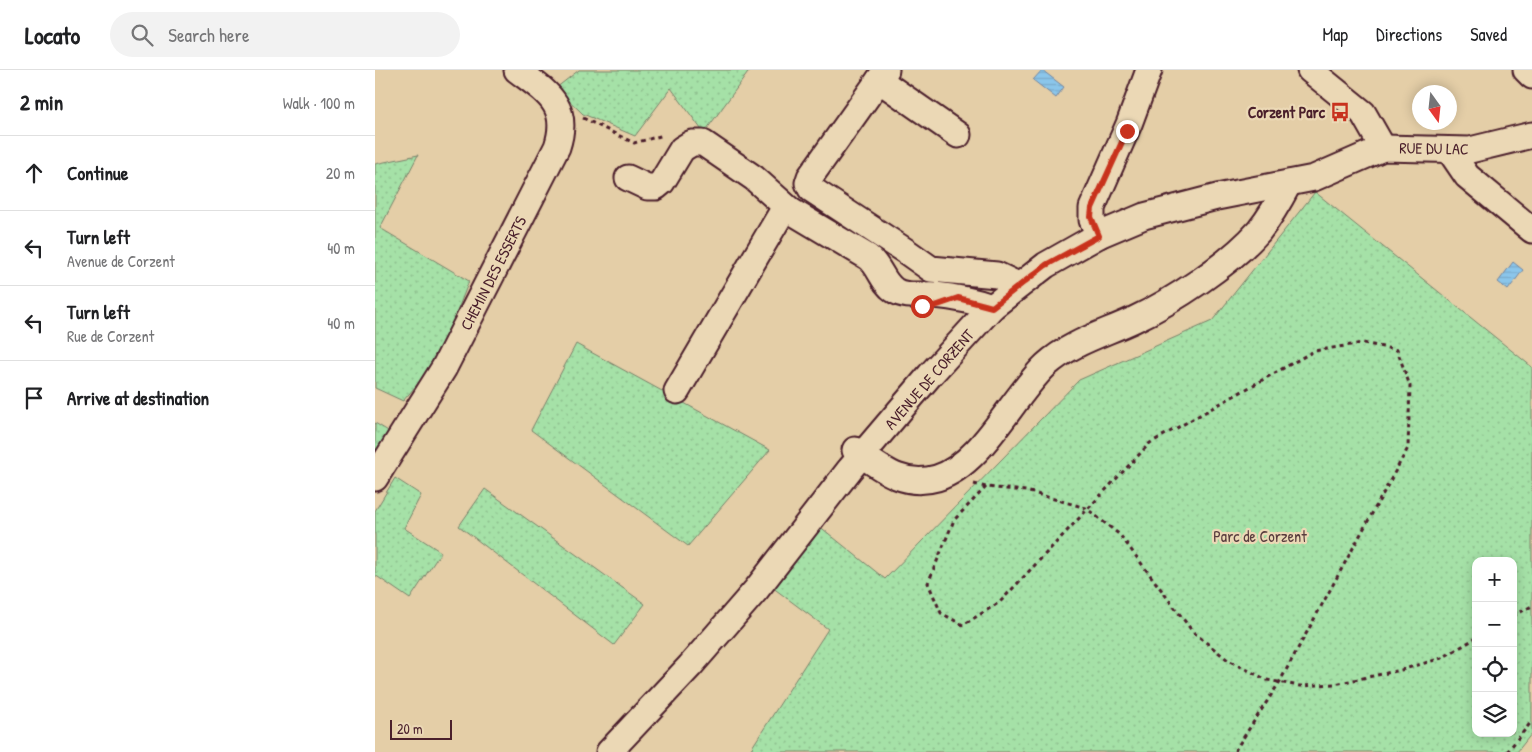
<!DOCTYPE html>
<html lang="en">
<head>
<meta charset="utf-8">
<style>
  :root { --surface:#fff; --page:#f2f2f2; --text:#202124; --muted:#757577; --line:#e0e0e0 }
  body { margin:0; font-family:"Patrick Hand",sans-serif; background:var(--page); color:var(--text) }
  .controls { position:absolute; right:15px; bottom:15px; display:grid; overflow:hidden; border-radius:10px; box-shadow:0 2px 12px #0003 }
  .controls button { width:45px; height:45px; display:grid; place-items:center; padding:0; border:0; border-bottom:1px solid var(--line); background:var(--surface); color:var(--text); font:25px sans-serif }
  .compass { position:absolute; left:1037px; top:15px; width:45px; height:45px; border-radius:50%; background:var(--surface); box-shadow:0 2px 12px #0003; rotate:165deg }
  .scale { position:absolute; left:15px; bottom:12px; width:62px; box-sizing:border-box; padding-left:5px; border:2px solid #4a1f2b; border-top:0; font-size:14px; line-height:18px; white-space:nowrap; color:#4a1f2b; -webkit-text-stroke:4px #ebd8b5; paint-order:stroke }
  .stop { position:absolute; width:15px; height:15px; margin:-11px; border:4px solid #c8321e; border-radius:50%; background:#fff }
  .stop.end { background:#c8321e; border-color:#fff; box-shadow:0 1px 5px #0008 }
  .list { margin:0; padding:0; list-style:none }
  h2 { display:flex; justify-content:space-between; align-items:center; height:65px; margin:0; padding:0 20px; font-size:21px }
  h2 small { font-size:16px; font-weight:400; color:var(--muted) }
  .list li { display:grid; grid-template-columns:32px 1fr auto; gap:15px; align-items:center; box-sizing:border-box; height:75px; padding:0 20px; border-top:1px solid var(--line) }
  .list b { display:block; font-size:19px; white-space:nowrap }
  .list p { margin:0; font-size:16px; white-space:nowrap; color:var(--muted) }
  .list em { font-size:16px; font-style:normal; color:var(--muted) }
  .icon { flex:none; width:28px; height:28px; fill:none; stroke:currentColor; stroke-width:2; stroke-linecap:round; stroke-linejoin:round }
  .map { position:relative; flex:none; width:1157px; height:682px; overflow:hidden }
  header { display:flex; align-items:center; gap:30px; box-sizing:border-box; height:70px; padding:0 25px; background:var(--surface); border-bottom:1px solid var(--line) }
  header strong { font-size:24px }
  nav { display:flex; gap:28px; margin-inline-start:auto; font-size:18px }
  .search { width:350px; height:45px; background:var(--page); display:flex; align-items:center; gap:12px; box-sizing:border-box; padding:0 18px; border-radius:28px; color:var(--muted); font-size:19px }
  main { display:flex }
  aside { flex:1; background:var(--surface) }
  .map>svg:first-child { display:block }
  .grass { fill:url(#grass-dots); stroke:#788069; fill-rule:evenodd }
  .water { fill:url(#water-rules); stroke:#71839e }
  .lines { fill:none; stroke-linecap:round; stroke-linejoin:round }
  .minor-casing { stroke:#4a1f2b; stroke-width:29 }
  .path { stroke:#4a1f2b; stroke-width:3; stroke-dasharray:4 4; stroke-linecap:butt }
  .minor { stroke:#ebd8b5; stroke-width:25 }
  .route { stroke:#c8321e; stroke-width:6 }
  .labels { text-anchor:middle; dominant-baseline:central; stroke-width:4.5; stroke-linejoin:round; paint-order:stroke }
  .poi-label { font-size:16px; font-weight:bold; fill:#4a1f2b; stroke:#ebd8b5; text-anchor:end }
  .street-label { font-size:16px; fill:#4a1f2b; stroke:#ebd8b5 }
  .park-label { font-size:16px; fill:#583c3e; stroke:#ebd8b5 }
</style>
</head>
<body>
<header>
<strong>Locato</strong>
<div class="search"><svg class="icon" aria-label="search" viewBox="0 0 24 24"><circle cx="10" cy="10" r="6"/><path d="M15 15l6 6"/></svg>Search here</div>
<nav><a>Map</a><a>Directions</a><a>Saved</a></nav>
</header>
<main>
<aside>
<h2>2 min<small>Walk · 100 m</small></h2>
<ul class="list">
<li><svg class="icon" aria-label="ahead" viewBox="0 0 24 24"><path d="M12 20V5M6 11l6-6 6 6"/></svg><div><b>Continue</b></div><em>20 m</em></li>
<li><svg class="icon" aria-label="left" viewBox="0 0 24 24"><path d="M17 20v-9H6M10 6l-5 5 5 5"/></svg><div><b>Turn left</b><p>Avenue de Corzent</p></div><em>40 m</em></li>
<li><svg class="icon" aria-label="left" viewBox="0 0 24 24"><path d="M17 20v-9H6M10 6l-5 5 5 5"/></svg><div><b>Turn left</b><p>Rue de Corzent</p></div><em>40 m</em></li>
<li><svg class="icon" aria-label="arrive" viewBox="0 0 24 24"><path d="M6 21V4h12l-3 4 3 4H6"/></svg><div><b>Arrive at destination</b></div></li>
</ul>
</aside>
<div class="map">
<svg width="1157" height="682" viewBox="0 0 1157 682">
  <defs>
    <pattern id="grass-dots" width="8" height="8" patternUnits="userSpaceOnUse" patternTransform="scale(1.25)"><rect width="8" height="8" fill="#a5e1a7"/><path d="M2 2h.1M6 6h.1" fill="none" stroke="#90c190" stroke-width="1.8" stroke-linecap="round"/></pattern>
    <pattern id="water-rules" width="6" height="5" patternUnits="userSpaceOnUse" patternTransform="scale(1.25)"><rect width="6" height="5" fill="#8bc6eb"/><path d="M0 2.5h6" fill="none" stroke="#79aaca"/></pattern>
  </defs>
  <rect width="100%" height="100%" fill="#e4cea7"/>
  <filter id="ink" filterUnits="userSpaceOnUse"><feTurbulence type="fractalNoise" baseFrequency=".02" numOctaves="2"/><feDisplacementMap in="SourceGraphic" scale="10" xChannelSelector="R" yChannelSelector="G"/><feConvolveMatrix kernelMatrix="1 2 1 2 8 2 1 2 1" color-interpolation-filters="sRGB"/></filter>
  <g filter="url(#ink)">
    <g class="grass">
      <polygon points="204,0 375,0 329,63 296,18 260,66 208,44 181,18"/>
      <polygon points="43,85 5,158 94,211 63,290 28,331 0,318 0,94"/>
      <path d="M940,122L1157,297V663L1142,682H374L453,559L393,514L443,455L510,509L704,310L837,251ZM1101,491H1138V663H1101Z"/>
      <polygon points="201,274 395,380 313,476 156,360"/>
      <polygon points="0,353 20,365 0,391"/>
      <polygon points="20,408 46,425 29,458 66,482 35,529 0,505 0,441"/>
      <polygon points="110,419 270,534 239,575 84,456"/>
    </g>
    <g class="water">
      <polygon points="667,0 689,17 681,28 658,10"/>
      <polygon points="1138,192 1148,200 1133,220 1123,212"/>
    </g>
    <g class="lines">
      <defs>
        <g id="minor">
          <polyline points="511,0 435,107 433,113 436,119 532,182 556,199 622,205 643,215"/>
          <polyline points="935,0 988,43 1008,78"/>
          <polyline points="1151,0 1157,6"/>
          <polyline points="504,10 583,65"/>
          <polyline points="1075,81 1092,106 1157,160"/>
          <path d="M253,108L272,117H281L287,112L307,79L317,73H328L379,108L416,141L493,187C505,196 507,212 519,220C530,228 547,224 560,225C580,227 599,231 617,237"/>
          <polyline points="724,165 717,150 717,138 754,54 774,0"/>
          <polyline points="302,321 410,137"/>
          <path d="M480,380C506,398 528,418 562,408C607,394 637,327 671,295C695,273 728,264 758,250C797,232 855,194 884,161C896,146 905,130 914,113"/>
          <path d="M0,408L69,298L182,77C196,35 171,22 142,0"/>
          <polyline points="234,682 315,596 381,520 475,399 555,305 617,237 671,195 724,165 769,146 842,127 939,108 1008,78 1095,80 1157,65"/>
        </g>
      </defs>
      <use href="#minor" class="minor-casing"/>
      <g class="path">
        <polyline points="208,48 259,73 289,65"/>
        <polyline points="599,414 611,417 651,421 711,438 745,465 818,562 853,590 892,610 925,616 960,614 1026,600 1067,588 1101,568"/>
        <polyline points="611,417 579,450 553,513 566,543 588,555 625,532 775,373 939,281 988,273 1022,280 1035,316 1033,378 904,613 859,682"/>
        <polyline points="1138,546 1157,536"/>
        <polyline points="1132,682 1157,651"/>
      </g>
      <use href="#minor" class="minor"/>
    </g>
  </g>
  <g class="lines" filter="url(#ink)">
    <polyline class="route" points="547,236 560,236 583,228 617,237 671,195 724,166 716,147 717,138 752,61"/>
  </g>
  <defs>
    <symbol id="bus-bare" viewBox="-9 -9 18 18"><path d="M-5-6H5V4H4V6H2V4H-2V6H-4V4H-5ZM-3.5-4V0h7V-4ZM-3.5 1.2v1.5H-2V1.2ZM2 1.2v1.5H3.5V1.2Z" fill="#c8321e" stroke="#ebd8b5" stroke-width="2.5" paint-order="stroke"/></symbol>
  </defs>
  <g fill-rule="evenodd">
    <use href="#bus-bare" x="951" y="28" width="28" height="28"/>
  </g>
  <g class="labels">
    <g class="poi-label">
      <text x="950" y="42">Corzent Parc</text>
    </g>
    <g class="street-label">
      <text transform="translate(1059 78) rotate(1)">RUE DU LAC</text>
      <text transform="translate(118 203) rotate(-63)">CHEMIN DES ESSERTS</text>
      <text transform="translate(554 309) rotate(-49)">AVENUE DE CORZENT</text>
    </g>
    <g class="park-label">
      <text x="885" y="466">Parc de Corzent</text>
    </g>
  </g>
</svg>
<div class="controls">
<button>+</button>
<button>−</button>
<button><svg class="icon" aria-label="locate" viewBox="0 0 24 24"><circle cx="12" cy="12" r="6"/><path d="M12 2v4M12 18v4M2 12h4M18 12h4"/></svg></button>
<button><svg class="icon" aria-label="layers" viewBox="0 0 24 24"><path d="M12 4l9 5-9 5-9-5zM3 14l9 5 9-5"/></svg></button>
</div>
<svg class="compass" viewBox="-18 -18 36 36"><path d="M0-13l5 13h-10z" fill="#e53935"/><path d="M0 13l5-13h-10z" fill="#757577"/></svg>
<div class="scale">20 m</div>
<div class="stop" style="left:547px;top:236px"></div>
<div class="stop end" style="left:752px;top:61px"></div>
</div>
</main>
</body>
</html>
